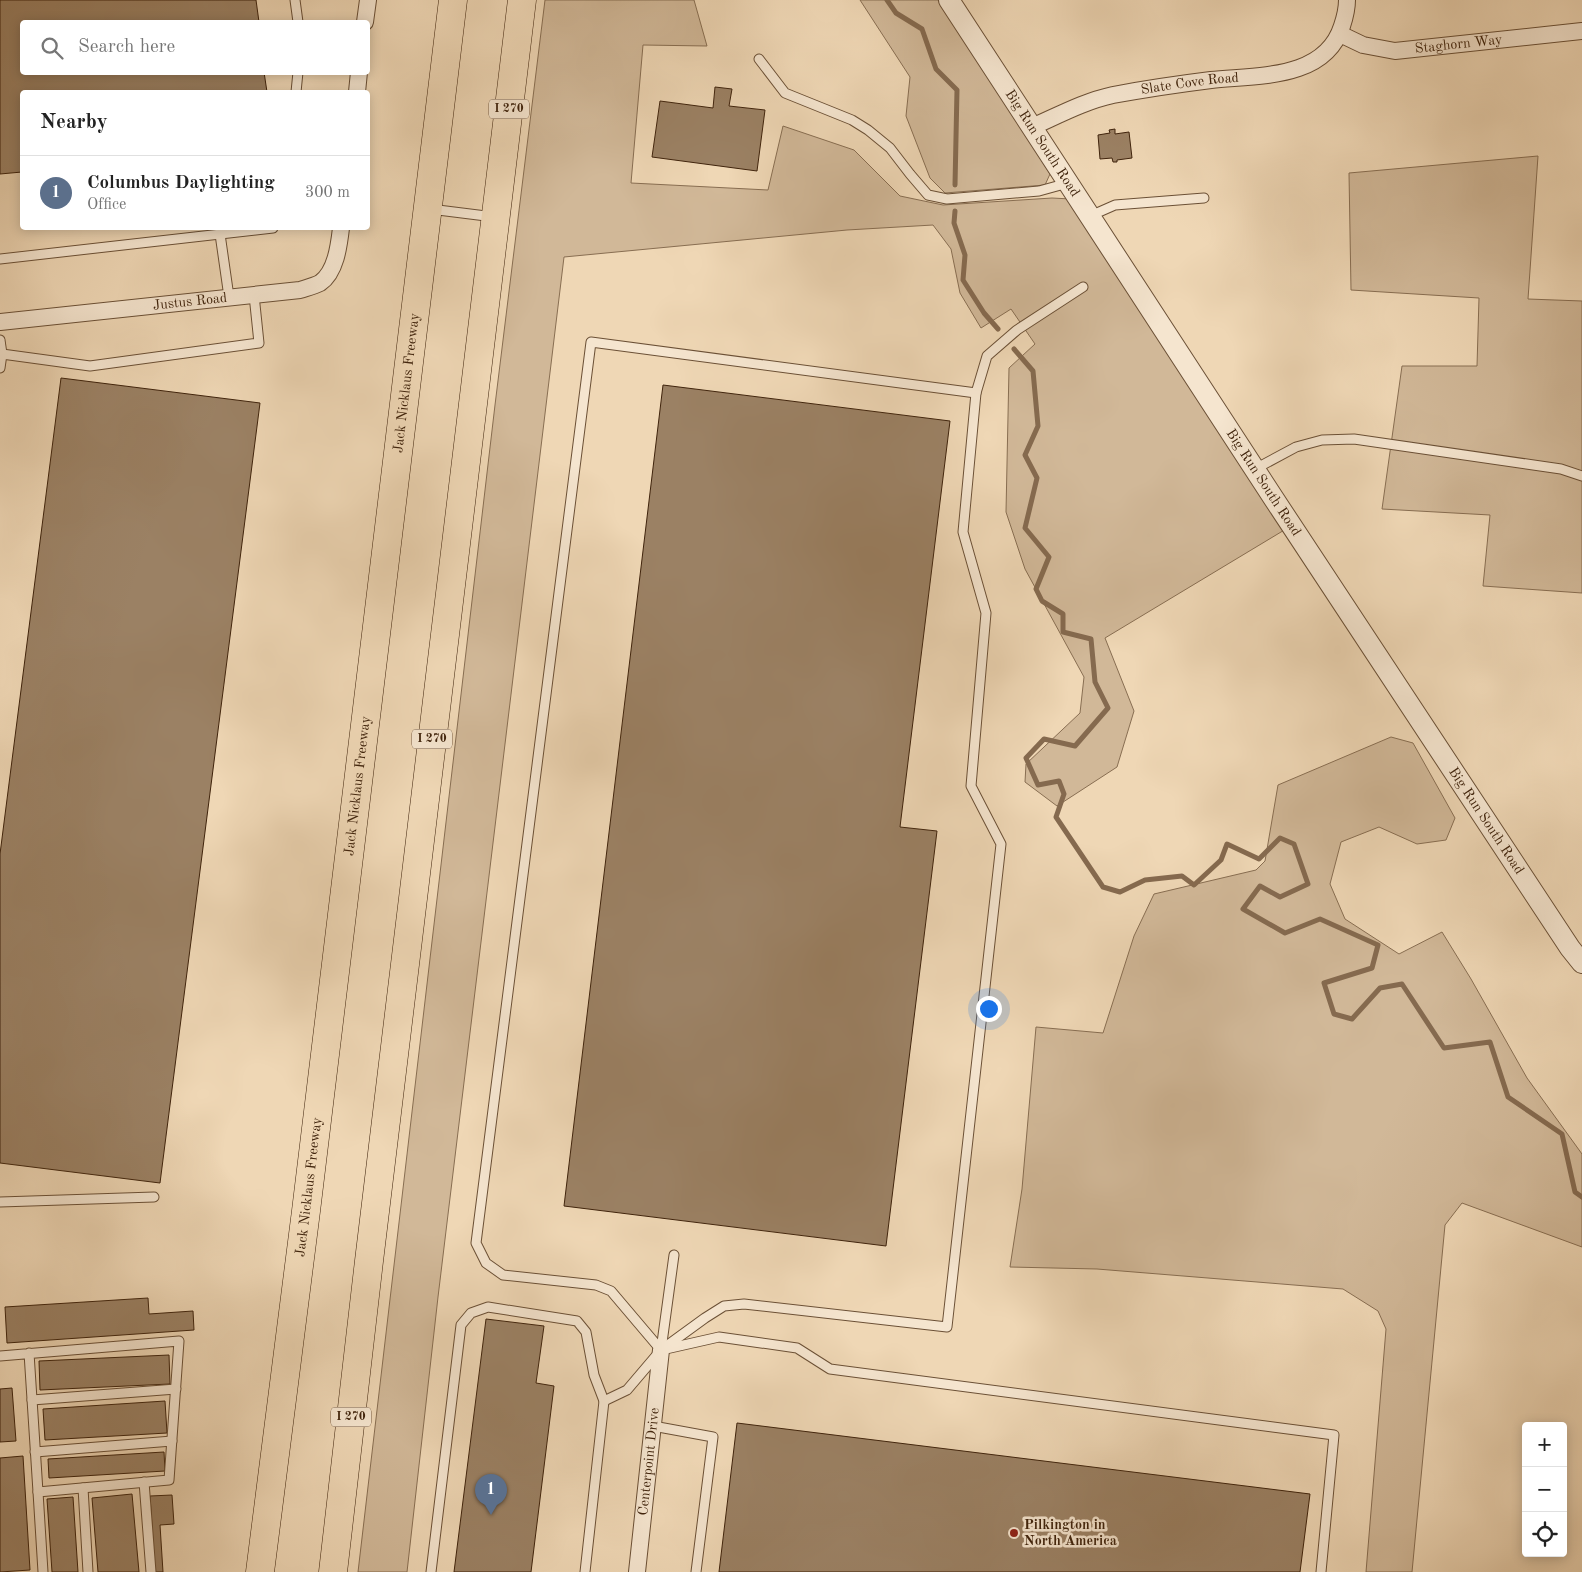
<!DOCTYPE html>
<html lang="en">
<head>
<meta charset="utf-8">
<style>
  :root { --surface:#fff; --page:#f6f6f6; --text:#222; --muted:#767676; --line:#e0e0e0; --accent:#8f2418 }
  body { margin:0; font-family:"Old Standard TT",serif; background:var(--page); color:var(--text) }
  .controls { position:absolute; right:15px; bottom:15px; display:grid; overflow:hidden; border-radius:5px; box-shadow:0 2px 12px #0003 }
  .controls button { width:45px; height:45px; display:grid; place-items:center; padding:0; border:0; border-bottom:1px solid var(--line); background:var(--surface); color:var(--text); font:25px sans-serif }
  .you { position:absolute; left:988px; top:1008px; width:18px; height:18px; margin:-12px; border:4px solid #fff; border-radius:50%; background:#1a73e8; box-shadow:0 0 0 8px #1a73e833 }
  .badge { display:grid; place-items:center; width:32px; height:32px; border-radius:50%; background:var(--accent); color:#fff; font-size:16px; font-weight:700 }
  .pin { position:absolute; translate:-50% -41px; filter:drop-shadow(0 1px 2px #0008) }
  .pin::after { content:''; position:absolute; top:26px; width:18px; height:15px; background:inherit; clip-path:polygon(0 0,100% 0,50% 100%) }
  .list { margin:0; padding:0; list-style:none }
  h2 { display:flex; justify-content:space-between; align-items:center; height:65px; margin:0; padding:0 20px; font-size:21px }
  h2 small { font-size:16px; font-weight:400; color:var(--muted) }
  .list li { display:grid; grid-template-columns:32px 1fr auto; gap:15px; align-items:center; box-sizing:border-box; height:75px; padding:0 20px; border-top:1px solid var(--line) }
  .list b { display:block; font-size:19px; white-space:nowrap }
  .list p { margin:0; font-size:16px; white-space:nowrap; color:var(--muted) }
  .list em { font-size:16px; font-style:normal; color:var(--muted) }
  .icon { flex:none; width:28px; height:28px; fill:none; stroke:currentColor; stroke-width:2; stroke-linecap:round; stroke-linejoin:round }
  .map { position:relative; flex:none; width:1582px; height:1572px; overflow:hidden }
  .search { position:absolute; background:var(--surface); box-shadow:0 2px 12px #0003; left:20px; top:20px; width:350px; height:55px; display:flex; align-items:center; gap:12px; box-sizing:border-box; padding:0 18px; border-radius:5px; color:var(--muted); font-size:19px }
  .panel { position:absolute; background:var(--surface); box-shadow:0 2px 12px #0003; left:20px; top:90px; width:350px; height:140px; border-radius:5px }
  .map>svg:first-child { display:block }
  .green { fill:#d1b898; stroke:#886e52 }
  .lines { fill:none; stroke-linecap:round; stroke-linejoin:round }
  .stream { stroke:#856a4f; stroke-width:5 }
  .building { fill:#9b8164; stroke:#3f230c }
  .service-casing { stroke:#6b5036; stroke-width:11 }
  .minor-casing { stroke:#6b5036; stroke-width:18 }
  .tertiary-casing { stroke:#6b5036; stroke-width:22 }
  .motorway-casing { stroke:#3f230c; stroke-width:29 }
  .service { stroke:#f5e5cf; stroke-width:9 }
  .minor { stroke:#f5e5cf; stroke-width:16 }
  .tertiary { stroke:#f5e5cf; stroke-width:20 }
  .motorway { stroke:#efd7b5; stroke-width:28 }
  .poi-dot { fill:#8f2418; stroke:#f5e5cf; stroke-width:2 }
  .labels { text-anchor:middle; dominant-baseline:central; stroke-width:5; stroke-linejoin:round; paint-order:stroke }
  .shield { fill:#f5e5cf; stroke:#765d46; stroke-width:1 }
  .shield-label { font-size:12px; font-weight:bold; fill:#3f230c }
  .street-label { font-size:14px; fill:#3f230c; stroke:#f5e5cf }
  .poi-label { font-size:14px; font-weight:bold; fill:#3f230c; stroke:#f5e5cf; text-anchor:start }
</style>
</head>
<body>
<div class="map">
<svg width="1582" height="1572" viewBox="0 0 1582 1572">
  <rect width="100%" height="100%" fill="#efd7b5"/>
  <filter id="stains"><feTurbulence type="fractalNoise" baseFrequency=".004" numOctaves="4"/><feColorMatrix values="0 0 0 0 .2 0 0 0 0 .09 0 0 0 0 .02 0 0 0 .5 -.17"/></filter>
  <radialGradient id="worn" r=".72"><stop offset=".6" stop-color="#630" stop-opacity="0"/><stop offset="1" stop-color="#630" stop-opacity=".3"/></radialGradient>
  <g class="green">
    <polygon points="545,0 694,0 707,46 643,45 631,183 768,190 783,126 854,150 900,196 943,205 1052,198 1071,199 1286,529 1105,638 1134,711 1117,767 1057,806 1025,782 1026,764 1080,713 1084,677 1025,569 1006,512 1009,368 1035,344 1011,309 981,328 960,293 951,249 933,225 847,230 564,257 438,1297 407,1572 358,1572 495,405"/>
    <polygon points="860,0 938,0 969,45 1050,174 1045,185 945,193 930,178 906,116 910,77"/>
    <polygon points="1538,156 1528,299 1582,301 1582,593 1483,586 1490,515 1382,509 1402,366 1477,366 1479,298 1351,290 1349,173"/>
    <polygon points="1391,737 1413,743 1455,818 1446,840 1417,844 1379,827 1341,842 1330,884 1345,919 1399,954 1442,932 1471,979 1527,1078 1582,1154 1582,1247 1462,1203 1445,1225 1412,1572 1366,1572 1386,1329 1378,1311 1343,1289 1097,1269 1010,1267 1022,1189 1036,1027 1103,1033 1134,936 1154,894 1256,870 1265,861 1278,785"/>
  </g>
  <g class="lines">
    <g class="stream">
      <polyline points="887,0 896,13 922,29 936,69 957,90 955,185"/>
      <polyline points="955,211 954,223 965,255 963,280 984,313 998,329"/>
      <polyline points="1014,349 1033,371 1038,426 1025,455 1037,478 1025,528 1049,557 1036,589 1042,601 1063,614 1063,632 1091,639 1095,682 1108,708 1075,746 1044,739 1026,758 1038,785 1059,781 1064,794 1056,817 1103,887 1120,892 1145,880 1182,876 1194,885 1221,860 1227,844 1259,859 1280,838 1294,844 1308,884 1280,897 1260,886 1243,909 1285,933 1320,919 1378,945 1372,968 1324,983 1334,1014 1352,1019 1380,988 1402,984 1444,1048 1490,1042 1508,1097 1562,1134 1575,1192 1582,1197"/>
    </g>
  </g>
  <g class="building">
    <polygon points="0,0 256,0 259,22 22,22 22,72 264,72 267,92 22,92 22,172 0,174"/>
    <polygon points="715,87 732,89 729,106 765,110 757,171 652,157 660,101 713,108"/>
    <polygon points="1115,129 1115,134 1129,132 1132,158 1117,160 1117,162 1113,162 1112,158 1100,159 1098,135 1110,133 1109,130"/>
    <polygon points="61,378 260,403 160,1183 0,1163 0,854"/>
    <polygon points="663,385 950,421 900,827 937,831 886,1246 564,1206"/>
    <polygon points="148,1298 149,1314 193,1311 194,1330 7,1343 5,1307"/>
    <polygon points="486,1319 544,1326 536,1383 554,1386 531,1572 454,1572"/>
    <polygon points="169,1355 170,1384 40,1390 39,1361"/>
    <polygon points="12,1388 16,1441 0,1442 0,1389"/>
    <polygon points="165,1401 167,1433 45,1440 43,1409"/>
    <polygon points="737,1423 1310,1494 1300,1572 719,1572"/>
    <polygon points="164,1452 165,1471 49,1478 48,1459"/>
    <polygon points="23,1456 30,1570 0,1572 0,1458"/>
    <polygon points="132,1494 139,1572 98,1572 92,1498"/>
    <polygon points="172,1495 174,1524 160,1525 163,1572 155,1572 150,1496"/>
    <polygon points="73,1497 78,1572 52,1572 47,1499"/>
  </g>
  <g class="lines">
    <defs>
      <g id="service">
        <polyline points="295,0 298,22"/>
        <polyline points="759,59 785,93 852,120 868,130 890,148 910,174 928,195 947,199 1039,191 1068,183"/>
        <polyline points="296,92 298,72"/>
        <polyline points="430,209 494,217"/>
        <polyline points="1090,216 1115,205 1204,198"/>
        <polyline points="220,234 229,297"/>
        <polyline points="0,259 273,228"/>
        <polyline points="0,340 2,354"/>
        <polyline points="0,368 2,354 90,366 259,343 254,295"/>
        <polyline points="1255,469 1296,447 1322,440 1354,439 1561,469 1582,476"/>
        <polyline points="0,1202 154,1197"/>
        <polyline points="666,1349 719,1337 797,1348 830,1369 1334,1435 1321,1572"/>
        <polyline points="661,1350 611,1291 596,1285 503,1275 486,1263 476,1243 591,342 976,393 987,356 1017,330 1083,287"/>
        <polyline points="661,1350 674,1255"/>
        <polyline points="0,1356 179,1341 169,1480 38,1492 29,1353"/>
        <polyline points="32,1400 176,1389"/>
        <polyline points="604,1401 627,1390 661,1350 705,1318 724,1306 744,1304 947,1327 1001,844 971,786 986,613 963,532 976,393"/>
        <polyline points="653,1426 713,1437 696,1572"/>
        <polyline points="35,1452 172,1441"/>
        <polyline points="144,1482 151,1572"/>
        <polyline points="83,1488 88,1572"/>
        <polyline points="38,1492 43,1572"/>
        <polyline points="431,1572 461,1325 471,1313 488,1307 577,1321 586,1332 594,1375 604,1401 585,1572"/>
      </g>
      <g id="minor">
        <polyline points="365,22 368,0"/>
        <path id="s1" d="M1340,34L1363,45L1395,51L1582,31"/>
        <polyline points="357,92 359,72"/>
        <path id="s2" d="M1032,127C1059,115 1085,101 1113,95C1145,89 1179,84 1211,80C1257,75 1325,80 1342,26C1345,17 1347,9 1347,0"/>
        <path id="s3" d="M0,322L300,290C306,288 314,286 320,283C336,272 339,245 341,228"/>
        <path id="s4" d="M637,1572L661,1350"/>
      </g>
      <g id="tertiary">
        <path id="s5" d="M949,0L1274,499L1570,948L1582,963"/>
      </g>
      <g id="motorway">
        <path id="s6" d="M260,1572L306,1211L453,0"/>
        <polyline points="333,1572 369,1261 522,0"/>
      </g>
    </defs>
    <use href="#service" class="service-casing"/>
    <use href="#minor" class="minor-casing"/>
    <use href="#tertiary" class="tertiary-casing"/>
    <use href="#motorway" class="motorway-casing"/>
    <use href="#service" class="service"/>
    <use href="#minor" class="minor"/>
    <use href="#tertiary" class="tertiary"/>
    <use href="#motorway" class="motorway"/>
  </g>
  <circle class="poi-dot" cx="1014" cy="1533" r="5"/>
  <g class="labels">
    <g class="shield">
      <rect x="489" y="99.5" width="40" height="19" rx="4"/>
      <rect x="412" y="729.5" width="40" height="19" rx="4"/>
      <rect x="331" y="1407.5" width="40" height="19" rx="4"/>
    </g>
    <g class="shield-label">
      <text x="509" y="109">I 270</text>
      <text x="432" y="739">I 270</text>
      <text x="351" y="1417">I 270</text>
    </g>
    <g class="street-label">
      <text stroke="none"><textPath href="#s1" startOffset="122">Staghorn Way</textPath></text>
      <text stroke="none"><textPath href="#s2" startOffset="165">Slate Cove Road</textPath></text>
      <text stroke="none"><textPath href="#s5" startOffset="171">Big Run South Road</textPath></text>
      <text stroke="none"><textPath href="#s3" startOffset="191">Justus Road</textPath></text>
      <text stroke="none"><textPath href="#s6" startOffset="1198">Jack Nicklaus Freeway</textPath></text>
      <text stroke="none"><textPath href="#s5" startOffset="576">Big Run South Road</textPath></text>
      <text stroke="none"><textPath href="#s6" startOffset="792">Jack Nicklaus Freeway</textPath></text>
      <text stroke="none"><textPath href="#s5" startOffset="981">Big Run South Road</textPath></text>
      <text stroke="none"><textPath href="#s6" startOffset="388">Jack Nicklaus Freeway</textPath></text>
      <text stroke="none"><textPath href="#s4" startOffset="111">Centerpoint Drive</textPath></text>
    </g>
    <g class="poi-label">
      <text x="1024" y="1525">Pilkington in<tspan x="1024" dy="16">North America</tspan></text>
    </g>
  </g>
  <rect width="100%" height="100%" filter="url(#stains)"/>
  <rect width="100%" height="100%" fill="url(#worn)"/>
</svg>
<div class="controls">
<button>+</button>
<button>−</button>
<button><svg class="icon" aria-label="locate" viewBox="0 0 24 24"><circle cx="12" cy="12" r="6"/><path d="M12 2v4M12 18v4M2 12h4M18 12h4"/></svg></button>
</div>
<div class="you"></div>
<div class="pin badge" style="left:491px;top:1515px;background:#5c6f8a">1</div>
<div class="search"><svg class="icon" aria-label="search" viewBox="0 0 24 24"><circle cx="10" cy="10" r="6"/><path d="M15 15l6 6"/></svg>Search here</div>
<section class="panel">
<h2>Nearby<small></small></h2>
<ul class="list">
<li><span class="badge" style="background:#5c6f8a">1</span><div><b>Columbus Daylighting</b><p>Office</p></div><em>300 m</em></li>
</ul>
</section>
</div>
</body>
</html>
